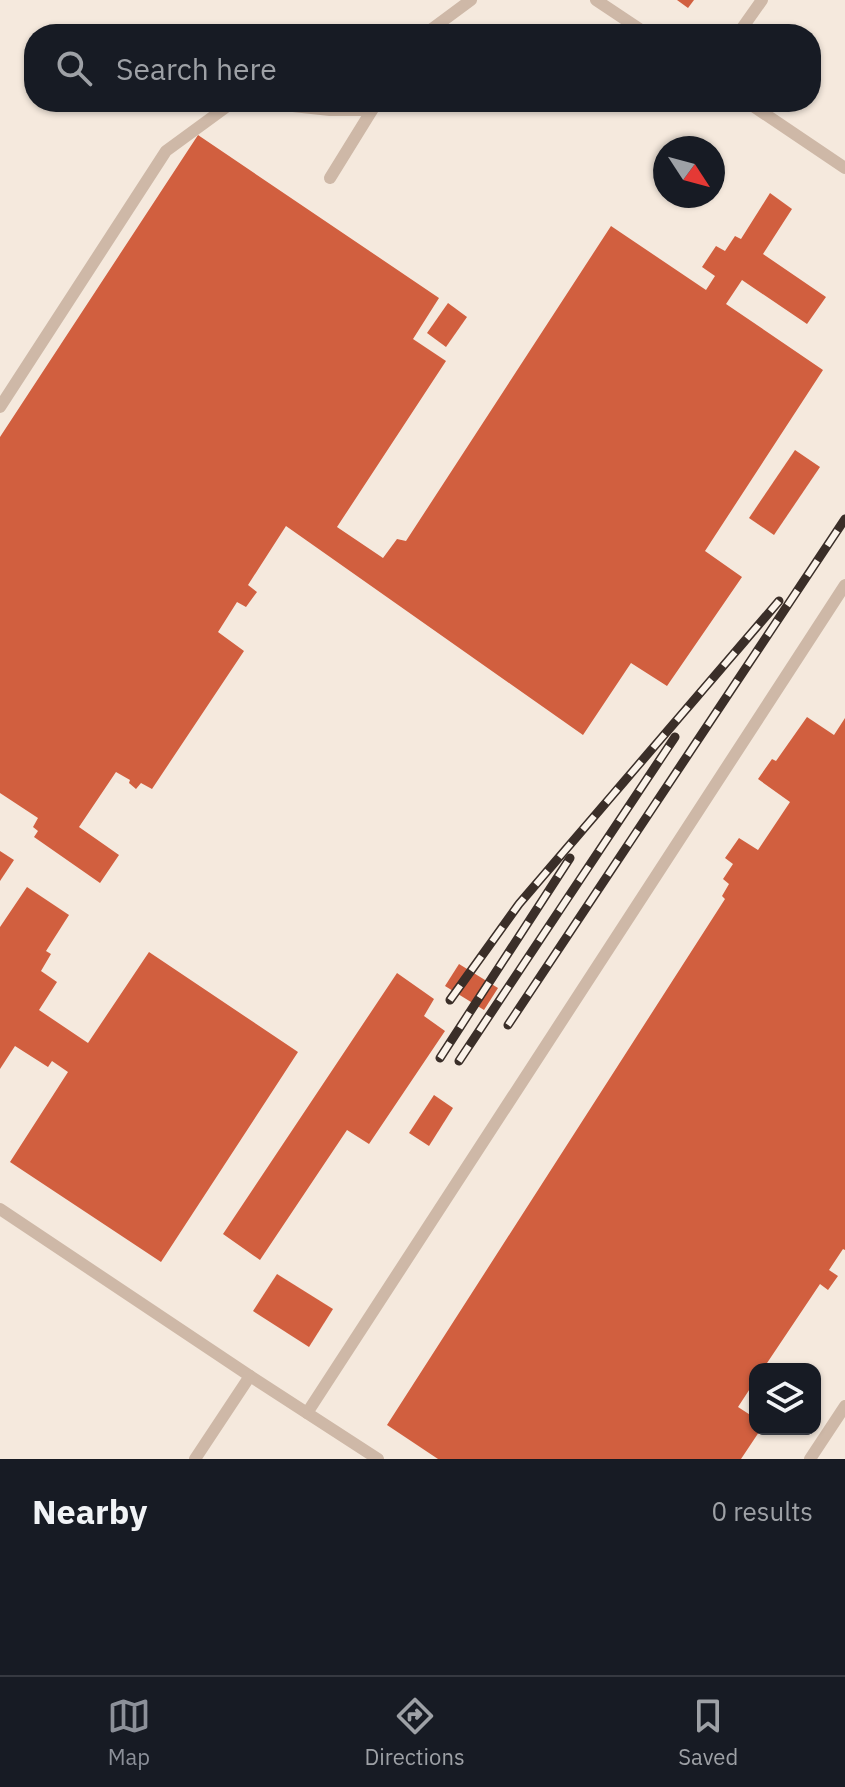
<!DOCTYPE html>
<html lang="en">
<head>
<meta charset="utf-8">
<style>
  :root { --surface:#171b24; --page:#242831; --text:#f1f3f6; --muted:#9ea1a6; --line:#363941; --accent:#8c9099 }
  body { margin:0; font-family:"IBM Plex Sans",sans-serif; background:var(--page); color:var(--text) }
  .controls { position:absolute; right:24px; bottom:24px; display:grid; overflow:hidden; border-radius:16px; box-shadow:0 2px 6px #0004 }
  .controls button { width:72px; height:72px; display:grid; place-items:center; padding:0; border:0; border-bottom:2px solid var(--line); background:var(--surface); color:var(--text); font:40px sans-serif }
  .compass { position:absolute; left:653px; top:136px; width:72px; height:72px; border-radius:50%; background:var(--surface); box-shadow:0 2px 6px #0004; rotate:126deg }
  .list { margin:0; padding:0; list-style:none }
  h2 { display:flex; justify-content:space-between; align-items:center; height:104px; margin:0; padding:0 32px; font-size:34px }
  h2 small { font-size:26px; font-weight:400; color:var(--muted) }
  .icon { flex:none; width:44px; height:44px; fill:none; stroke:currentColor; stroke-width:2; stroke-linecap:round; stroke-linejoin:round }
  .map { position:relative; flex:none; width:845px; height:1459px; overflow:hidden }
  .search { position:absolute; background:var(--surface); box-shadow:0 2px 6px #0004; left:24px; right:24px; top:24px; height:88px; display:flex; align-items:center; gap:20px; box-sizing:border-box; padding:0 28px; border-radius:32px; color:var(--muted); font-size:30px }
  .sheet { height:216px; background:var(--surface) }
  nav { display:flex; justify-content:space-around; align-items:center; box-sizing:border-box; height:112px; border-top:2px solid var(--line); background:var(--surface); font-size:22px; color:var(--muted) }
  nav a { display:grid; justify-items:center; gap:4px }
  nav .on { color:var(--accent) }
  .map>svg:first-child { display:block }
  .building { fill:#d15f3f }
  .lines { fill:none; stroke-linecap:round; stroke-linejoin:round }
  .lane { stroke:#ceb8a7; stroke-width:12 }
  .rail-casing { stroke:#3a2e28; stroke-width:9 }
  .rail { stroke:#fbf3ea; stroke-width:6; stroke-dasharray:18; stroke-linecap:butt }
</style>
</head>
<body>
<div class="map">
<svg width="845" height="1459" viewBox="0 0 845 1459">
  <rect width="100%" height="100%" fill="#f5e9dd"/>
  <g class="building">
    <polygon points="677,0 694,0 688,8"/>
    <polygon points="198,135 439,298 413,339 446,361 337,527 383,558 397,539 406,541 611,226 706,290 715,276 702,267 716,246 725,251 735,236 741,239 770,193 792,209 763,254 826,297 807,324 742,280 726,304 823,370 705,551 742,577 667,686 631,663 583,735 286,526 248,585 257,592 246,607 237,602 218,632 244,651 152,789 141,783 136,789 129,783 130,780 116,772 79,827 119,855 100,883 34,837 38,831 33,827 38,818 0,793 0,437"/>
    <polygon points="448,303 467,317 446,347 427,333"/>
    <polygon points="795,450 820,467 774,535 749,518"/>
    <polygon points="807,717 834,735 845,718 845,1250 843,1249 829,1270 838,1276 828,1290 820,1284 763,1369 755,1369 755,1381 738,1407 755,1418 755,1429 761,1429 741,1459 438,1459 387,1425 725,899 722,896 729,884 723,879 733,864 725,858 739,838 758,850 790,802 758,779 772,759 776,761"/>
    <polygon points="0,851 14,860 0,881"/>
    <polygon points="27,887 69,915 46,951 51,954 41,971 57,982 39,1010 88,1043 149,952 298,1052 161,1262 10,1162 68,1072 52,1061 48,1067 15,1046 0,1069 0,927"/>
    <polygon points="459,964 498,988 484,1010 445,986"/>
    <polygon points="397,973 434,999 424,1016 445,1031 369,1144 347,1130 260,1260 223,1234"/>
    <polygon points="434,1095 453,1108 429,1146 409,1133"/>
    <polygon points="277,1274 333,1309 309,1347 253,1311"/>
  </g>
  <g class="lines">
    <g class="lane">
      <polyline points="596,0 647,34"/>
      <polyline points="425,34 471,0"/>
      <polyline points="738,34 762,0"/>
      <polyline points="256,102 330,110 372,110"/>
      <polyline points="747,102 845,168"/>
      <polyline points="330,178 377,102"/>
      <polyline points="0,407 166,151 233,102"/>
      <polyline points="0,1209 250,1376"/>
      <polyline points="307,1413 845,585"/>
      <polyline points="195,1459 250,1376 378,1459"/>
      <polyline points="810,1459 845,1406"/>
    </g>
    <defs>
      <g id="rail">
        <polyline points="450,1000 519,904 779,601"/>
        <polyline points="508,1025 845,519"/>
        <polyline points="440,1058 570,858"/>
        <polyline points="459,1061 675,737"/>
      </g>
    </defs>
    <use href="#rail" class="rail-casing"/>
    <use href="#rail" class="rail"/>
  </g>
</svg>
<div class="controls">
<button><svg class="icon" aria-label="layers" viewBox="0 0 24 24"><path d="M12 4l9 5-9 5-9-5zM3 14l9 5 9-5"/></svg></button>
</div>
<svg class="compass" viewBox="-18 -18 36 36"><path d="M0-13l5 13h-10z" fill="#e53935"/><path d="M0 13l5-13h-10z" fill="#9ea1a6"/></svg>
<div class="search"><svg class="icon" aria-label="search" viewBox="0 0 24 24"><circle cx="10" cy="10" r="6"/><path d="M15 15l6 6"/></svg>Search here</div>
</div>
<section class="sheet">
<h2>Nearby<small>0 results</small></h2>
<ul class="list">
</ul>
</section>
<nav>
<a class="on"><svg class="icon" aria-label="map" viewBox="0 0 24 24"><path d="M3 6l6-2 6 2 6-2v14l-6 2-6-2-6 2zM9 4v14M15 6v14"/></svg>Map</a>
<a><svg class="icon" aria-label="directions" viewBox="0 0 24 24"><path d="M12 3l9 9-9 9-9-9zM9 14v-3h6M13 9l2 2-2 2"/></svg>Directions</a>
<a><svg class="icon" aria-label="saved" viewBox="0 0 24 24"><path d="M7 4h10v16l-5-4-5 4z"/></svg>Saved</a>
</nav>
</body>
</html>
